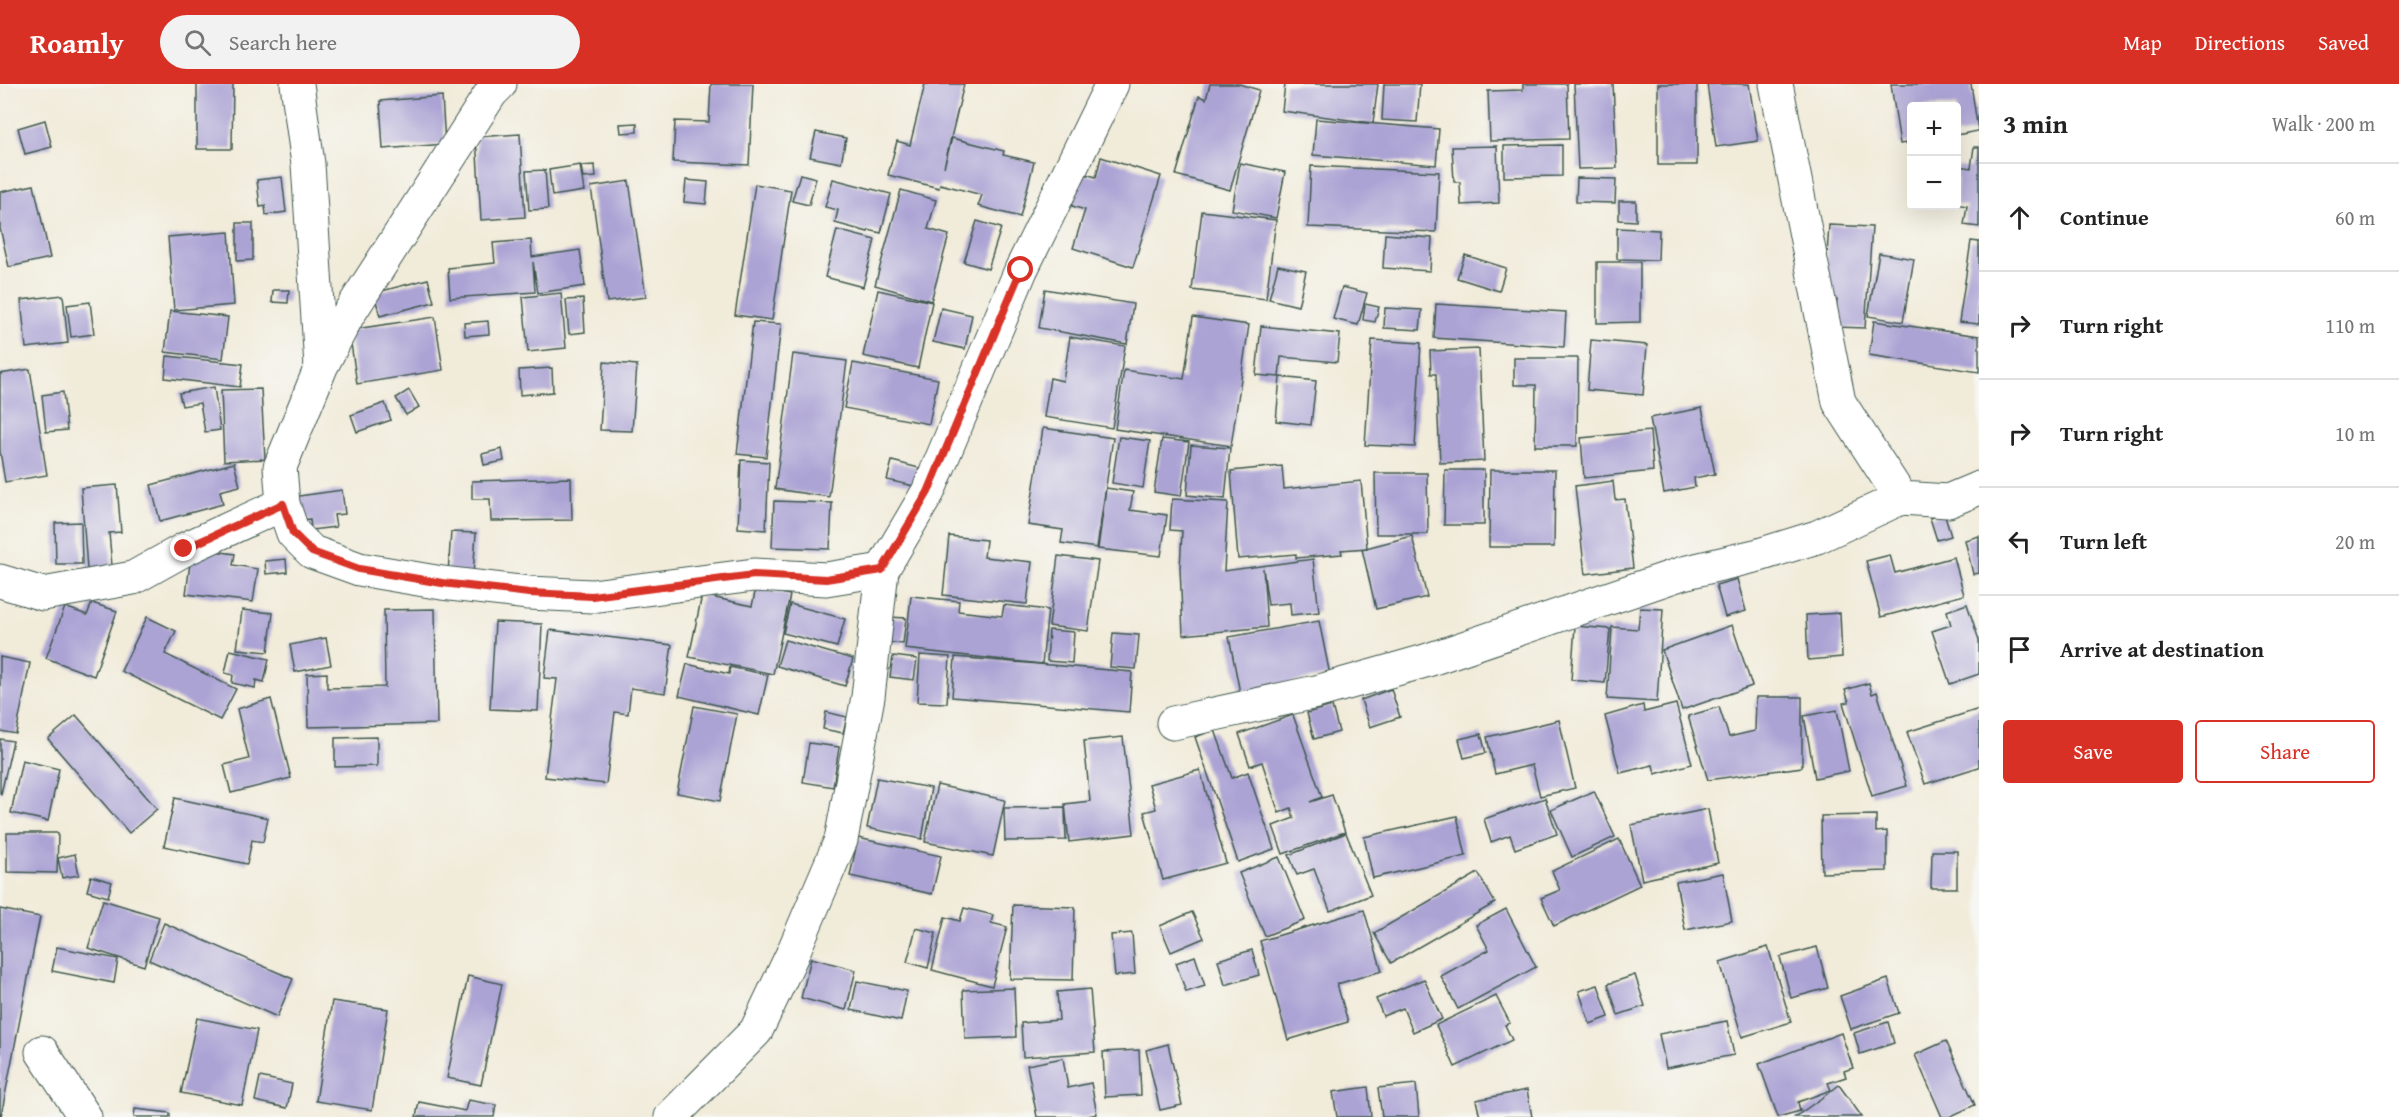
<!DOCTYPE html>
<html lang="en">
<head>
<meta charset="utf-8">
<style>
  :root { --surface:#fff; --page:#f2f2f2; --text:#222; --muted:#767676; --line:#e0e0e0; --accent:#d93025 }
  body { margin:0; font-family:"Gentium Book Plus",serif; background:var(--page); color:var(--text) }
  .controls { position:absolute; right:18px; top:18px; display:grid; overflow:hidden; border-radius:6px; box-shadow:0 6px 24px #0002 }
  .controls button { width:54px; height:54px; display:grid; place-items:center; padding:0; border:0; border-bottom:2px solid var(--line); background:var(--surface); color:var(--text); font:30px sans-serif }
  .stop { position:absolute; width:18px; height:18px; margin:-14px; border:4px solid #d93025; border-radius:50%; background:#fff }
  .stop.end { background:#d93025; border-color:#fff; box-shadow:0 2px 6px #0008 }
  .list { margin:0; padding:0; list-style:none }
  h2 { display:flex; justify-content:space-between; align-items:center; height:78px; margin:0; padding:0 24px; font-size:26px }
  h2 small { font-size:20px; font-weight:400; color:var(--muted) }
  .list li { display:grid; grid-template-columns:39px 1fr auto; gap:18px; align-items:center; box-sizing:border-box; height:108px; padding:0 24px; border-top:2px solid var(--line) }
  .list b { display:block; font-size:22px; white-space:nowrap }
  .list em { font-size:20px; font-style:normal; color:var(--muted) }
  .actions { display:flex; gap:12px; padding:18px 24px }
  .actions a { flex:1; padding:14px 0; border:2px solid var(--accent); border-radius:6px; text-align:center; font-size:21px; color:var(--accent) }
  .actions .main { background:var(--accent); color:#fff }
  .icon { flex:none; width:33px; height:33px; fill:none; stroke:currentColor; stroke-width:2; stroke-linecap:round; stroke-linejoin:round }
  .map { position:relative; flex:none; width:1979px; height:1033px; overflow:hidden }
  header { display:flex; align-items:center; gap:36px; box-sizing:border-box; height:84px; padding:0 30px; background:var(--accent); color:#fff }
  header strong { font-size:28px }
  nav { display:flex; gap:33px; margin-inline-start:auto; font-size:21px }
  .search { width:420px; height:54px; background:var(--page); display:flex; align-items:center; gap:15px; box-sizing:border-box; padding:0 21px; border-radius:33px; color:var(--muted); font-size:22px }
  main { display:flex }
  aside { flex:1; background:var(--surface) }
  .map>svg:first-child { display:block }
  .building { fill:#aba3d4 }
  .lines { fill:none; stroke-linecap:round; stroke-linejoin:round }
  .minor-casing { stroke:#3e574d; stroke-width:35 }
  .minor { stroke:#fff; stroke-width:33 }
  .route { stroke:#d93025; stroke-width:8 }
</style>
</head>
<body>
<header>
<strong>Roamly</strong>
<div class="search"><svg class="icon" aria-label="search" viewBox="0 0 24 24"><circle cx="10" cy="10" r="6"/><path d="M15 15l6 6"/></svg>Search here</div>
<nav><a>Map</a><a>Directions</a><a>Saved</a></nav>
</header>
<main>
<div class="map">
<svg width="1979" height="1033" viewBox="0 0 1979 1033">
  <rect width="100%" height="100%" fill="#f6f6f2"/>
  <filter id="ink" filterUnits="userSpaceOnUse"><feTurbulence type="fractalNoise" baseFrequency=".0167" numOctaves="2"/><feDisplacementMap in="SourceGraphic" scale="12" xChannelSelector="R" yChannelSelector="G"/><feConvolveMatrix kernelMatrix="1 2 1 2 8 2 1 2 1" color-interpolation-filters="sRGB"/></filter>
  <filter id="wash" filterUnits="userSpaceOnUse"><feTurbulence type="fractalNoise" baseFrequency=".008" numOctaves="4" result="noise"/><feDisplacementMap in="SourceGraphic" scale="24" xChannelSelector="R" yChannelSelector="G"/><feGaussianBlur stdDeviation="1.35" result="paint"/><feColorMatrix in="noise" values="0 0 0 0 0 0 0 0 0 0 0 0 0 0 0 0 0 1.4 0 .05"/><feComposite in="paint" operator="in"/></filter>
  <g filter="url(#wash)">
    <rect width="100%" height="100%" fill="#f1ebd9"/>
    <g id="blocks">
      <g class="building">
        <polygon points="197,0 233,0 232,65 197,65"/>
        <polygon points="711,0 753,0 749,81 673,78 675,37 709,38"/>
        <polygon points="925,0 964,0 944,83 952,54 1004,67 1003,71 1034,78 1020,133 978,122 982,111 940,100 939,104 888,91 897,57 910,61"/>
        <polygon points="1210,0 1239,0 1259,6 1230,106 1176,91 1199,12 1206,15"/>
        <polygon points="1285,0 1378,0 1373,39 1282,27"/>
        <polygon points="1384,0 1420,0 1417,38 1382,36"/>
        <polygon points="1523,0 1567,0 1569,55 1490,57 1488,7 1523,6"/>
        <polygon points="1574,0 1613,0 1617,84 1578,85"/>
        <rect x="1658" y="0" width="39" height="81"/>
        <polygon points="1707,0 1749,0 1758,57 1716,63"/>
        <polygon points="1891,0 1971,0 1978,47 1956,51 1956,22 1912,22 1912,58 1900,60"/>
        <polygon points="442,12 445,60 383,65 380,17"/>
        <polygon points="1316,35 1439,45 1436,81 1313,71"/>
        <polygon points="45,36 52,63 25,70 18,44"/>
        <polygon points="637,39 637,48 621,49 620,40"/>
        <polygon points="816,48 846,54 841,79 810,73"/>
        <polygon points="520,50 525,133 481,136 476,53"/>
        <polygon points="1562,61 1562,92 1504,93 1504,62"/>
        <polygon points="1497,62 1499,119 1461,121 1460,98 1454,98 1452,63"/>
        <polygon points="1974,63 1979,63 1979,143 1964,141 1967,122 1956,120 1958,82 1971,84"/>
        <polygon points="1101,73 1161,92 1133,183 1073,164 1085,126 1072,122 1082,89 1096,93"/>
        <polygon points="1240,79 1285,88 1276,134 1232,126"/>
        <polygon points="580,81 584,107 552,112 549,86"/>
        <polygon points="595,81 596,93 583,94 581,82"/>
        <polygon points="1311,82 1439,88 1436,148 1308,143"/>
        <polygon points="545,86 548,125 529,126 526,87"/>
        <polygon points="800,90 816,94 809,121 792,117"/>
        <polygon points="282,93 286,128 266,131 265,122 260,123 257,96"/>
        <polygon points="1577,94 1616,95 1615,119 1576,118"/>
        <polygon points="833,95 891,110 881,149 869,146 868,148 835,139 838,126 825,123"/>
        <polygon points="686,96 708,98 706,120 684,118"/>
        <polygon points="629,97 646,213 607,218 591,103"/>
        <polygon points="755,100 791,106 772,236 735,231"/>
        <polygon points="34,101 50,174 9,183 0,144 0,108"/>
        <polygon points="901,106 936,116 928,145 949,151 931,217 875,201"/>
        <polygon points="1619,117 1636,117 1636,137 1619,136"/>
        <polygon points="1202,127 1276,136 1266,215 1192,206"/>
        <polygon points="977,137 1001,144 988,185 964,178"/>
        <polygon points="237,139 253,139 253,176 237,177"/>
        <polygon points="1829,141 1872,143 1865,244 1835,243 1837,216 1824,215"/>
        <polygon points="1617,144 1659,146 1658,176 1617,175"/>
        <polygon points="837,146 875,156 863,203 825,193"/>
        <polygon points="229,148 234,221 174,226 168,153"/>
        <polygon points="1385,150 1432,154 1430,187 1383,184"/>
        <polygon points="531,156 532,173 580,166 585,202 538,209 533,178 535,208 450,214 448,184 495,179 493,159"/>
        <polygon points="1971,157 1979,158 1979,240 1959,238"/>
        <polygon points="1879,169 1914,175 1903,238 1868,232"/>
        <polygon points="1465,171 1506,184 1499,207 1457,194"/>
        <polygon points="1597,178 1640,178 1640,238 1597,239"/>
        <polygon points="1278,181 1306,187 1298,222 1269,215"/>
        <polygon points="428,195 434,218 380,232 374,209"/>
        <polygon points="1342,203 1367,209 1358,241 1333,235"/>
        <polygon points="1045,205 1133,220 1127,260 1039,244"/>
        <polygon points="273,206 289,206 288,219 272,218"/>
        <polygon points="878,206 932,218 918,284 863,272"/>
        <polygon points="561,209 566,264 528,268 523,213"/>
        <polygon points="63,211 68,259 26,264 21,216"/>
        <polygon points="583,215 585,248 569,250 566,216"/>
        <polygon points="90,218 94,250 71,253 67,221"/>
        <polygon points="1365,220 1379,223 1375,238 1363,236"/>
        <polygon points="1436,220 1566,228 1564,263 1434,254"/>
        <polygon points="941,224 972,231 965,265 933,258"/>
        <polygon points="1385,224 1422,226 1420,246 1384,244"/>
        <polygon points="170,227 228,233 223,275 165,268"/>
        <polygon points="435,233 443,286 357,300 349,246"/>
        <polygon points="1193,233 1249,241 1231,362 1115,345 1124,286 1184,295"/>
        <polygon points="488,237 489,250 465,252 464,239"/>
        <polygon points="1874,237 1979,252 1979,288 1869,271"/>
        <polygon points="753,238 781,240 766,373 737,370"/>
        <polygon points="1261,242 1340,250 1337,278 1281,273 1279,293 1256,291"/>
        <polygon points="1070,253 1125,262 1112,344 1044,333 1050,294 1063,297"/>
        <polygon points="1372,256 1421,259 1415,363 1365,361"/>
        <polygon points="1591,256 1647,261 1643,311 1587,306"/>
        <polygon points="1479,265 1484,377 1440,379 1436,290 1431,290 1430,267"/>
        <polygon points="793,270 847,277 829,413 775,405"/>
        <polygon points="167,272 243,280 240,303 165,294"/>
        <polygon points="1514,274 1578,274 1577,362 1535,362 1536,301 1514,301"/>
        <polygon points="604,278 637,281 632,347 600,346"/>
        <polygon points="853,279 938,295 929,340 844,324"/>
        <polygon points="552,284 553,308 520,311 519,286"/>
        <polygon points="30,285 47,391 5,398 0,367 0,290"/>
        <polygon points="1280,293 1316,297 1311,341 1276,337"/>
        <polygon points="214,303 220,346 205,348 200,319 182,322 179,309"/>
        <polygon points="261,305 265,375 224,377 221,306"/>
        <polygon points="409,306 419,323 406,331 396,314"/>
        <polygon points="63,308 67,346 46,348 42,311"/>
        <polygon points="385,319 391,336 357,348 351,331"/>
        <polygon points="1702,324 1715,390 1694,394 1695,403 1664,409 1650,334"/>
        <polygon points="1043,344 1113,354 1097,464 1061,459 1063,446 1028,441"/>
        <polygon points="1650,347 1653,387 1584,394 1581,354"/>
        <polygon points="1119,353 1150,357 1143,404 1112,399"/>
        <polygon points="1162,355 1189,358 1181,412 1154,408"/>
        <polygon points="1191,361 1230,364 1225,415 1187,411"/>
        <polygon points="502,365 504,377 484,381 482,370"/>
        <polygon points="741,376 769,378 766,446 738,444"/>
        <polygon points="892,377 919,384 914,402 887,396"/>
        <polygon points="234,379 240,402 220,407 223,420 160,437 151,401"/>
        <polygon points="1282,382 1284,405 1361,397 1367,464 1341,466 1342,470 1296,474 1296,470 1238,475 1231,387"/>
        <polygon points="1445,386 1484,386 1484,441 1444,441"/>
        <polygon points="1490,386 1555,386 1554,463 1489,463"/>
        <polygon points="1375,389 1427,389 1428,450 1376,450"/>
        <polygon points="571,394 572,436 491,437 490,415 472,415 472,397"/>
        <polygon points="1613,397 1615,416 1625,415 1633,484 1585,490 1575,402"/>
        <polygon points="117,401 121,448 109,449 112,482 87,485 81,404"/>
        <polygon points="1106,404 1133,408 1130,426 1167,431 1161,472 1098,465"/>
        <polygon points="342,406 345,430 334,431 336,443 311,446 310,435 295,436 292,413"/>
        <polygon points="1172,415 1228,418 1224,487 1313,475 1319,528 1291,531 1290,519 1268,521 1263,484 1267,543 1183,551 1180,484 1182,447 1170,446"/>
        <polygon points="774,417 832,419 830,465 772,463"/>
        <polygon points="1944,429 1951,452 1937,456 1930,434"/>
        <polygon points="81,438 82,480 56,480 55,439"/>
        <polygon points="451,448 476,449 473,491 448,489"/>
        <polygon points="949,452 986,456 984,473 1032,478 1027,520 943,511"/>
        <polygon points="1412,452 1427,513 1376,525 1362,465"/>
        <polygon points="1979,452 1979,489 1973,490 1965,456"/>
        <polygon points="192,464 235,470 233,481 258,485 253,518 186,510"/>
        <polygon points="1890,471 1895,489 1954,473 1964,511 1881,533 1866,477"/>
        <polygon points="1058,472 1098,477 1088,547 1049,542"/>
        <polygon points="286,475 287,488 266,490 265,477"/>
        <polygon points="1737,495 1746,527 1725,533 1716,501"/>
        <polygon points="756,504 790,511 773,590 689,573 702,511 752,522"/>
        <polygon points="911,512 959,517 958,527 1002,532 1004,521 1048,526 1042,580 905,565"/>
        <polygon points="92,519 117,527 94,592 46,574 65,523 87,531"/>
        <polygon points="790,520 845,535 837,563 783,549"/>
        <polygon points="1967,520 1979,556 1979,590 1950,600 1932,547 1951,541 1947,527"/>
        <polygon points="1640,524 1663,525 1657,618 1607,615 1612,543 1638,545"/>
        <polygon points="435,525 437,640 308,643 307,590 327,589 327,604 385,603 384,526"/>
        <polygon points="242,526 273,529 268,568 237,565"/>
        <polygon points="1840,529 1842,573 1808,576 1806,531"/>
        <polygon points="147,533 176,547 165,570 236,605 220,636 121,587"/>
        <polygon points="889,533 906,534 903,560 887,558"/>
        <polygon points="1319,537 1330,591 1240,609 1229,553"/>
        <polygon points="495,538 542,540 538,627 490,625"/>
        <polygon points="1732,541 1752,602 1682,626 1662,566"/>
        <polygon points="1575,542 1610,545 1605,599 1571,596"/>
        <polygon points="550,546 672,561 665,609 631,604 628,630 615,628 606,700 545,693 557,595 544,594"/>
        <polygon points="1049,546 1074,548 1072,579 1047,577"/>
        <polygon points="1113,549 1139,551 1136,585 1110,583"/>
        <polygon points="326,554 331,581 295,588 290,561"/>
        <polygon points="785,556 853,575 845,602 777,582"/>
        <polygon points="230,566 269,575 264,598 256,596 255,604 232,599 233,591 225,589"/>
        <polygon points="920,571 950,573 947,619 917,618"/>
        <polygon points="893,572 917,575 914,596 890,593"/>
        <polygon points="0,573 30,579 16,650 0,647"/>
        <polygon points="955,573 1132,588 1129,628 952,613"/>
        <polygon points="687,580 729,590 730,583 768,591 759,631 679,612"/>
        <polygon points="1869,599 1872,610 1877,608 1907,702 1872,712 1843,619 1849,618 1845,606"/>
        <polygon points="1391,605 1400,633 1370,643 1361,616"/>
        <polygon points="1756,613 1802,613 1802,683 1708,696 1688,632 1719,623 1729,653 1755,647"/>
        <polygon points="271,615 291,694 231,709 224,681 249,675 237,625"/>
        <polygon points="1676,620 1692,680 1655,690 1653,681 1620,689 1605,632 1643,621 1644,628"/>
        <polygon points="694,622 737,630 720,717 677,709"/>
        <polygon points="1332,622 1339,648 1314,655 1307,629"/>
        <polygon points="1979,625 1979,683 1925,700 1907,648"/>
        <polygon points="1837,626 1849,687 1815,694 1804,632"/>
        <polygon points="826,628 847,633 843,649 823,645"/>
        <polygon points="76,631 157,725 129,749 48,655"/>
        <polygon points="1293,631 1322,713 1310,718 1332,711 1345,748 1283,770 1273,742 1294,734 1291,724 1279,729 1262,678 1250,682 1239,650"/>
        <polygon points="1559,636 1575,704 1540,712 1532,681 1495,690 1487,653"/>
        <polygon points="1215,646 1232,694 1248,688 1274,765 1238,778 1195,653"/>
        <polygon points="1481,650 1486,669 1464,674 1459,655"/>
        <polygon points="377,653 377,682 335,683 335,654"/>
        <polygon points="1123,653 1134,750 1069,758 1065,720 1090,717 1084,657"/>
        <polygon points="0,655 13,657 1,710 0,709"/>
        <polygon points="809,659 839,663 833,703 803,698"/>
        <polygon points="22,676 59,685 48,737 11,729"/>
        <polygon points="1200,686 1226,779 1163,796 1144,728 1156,725 1149,700"/>
        <polygon points="877,694 931,704 922,755 867,744"/>
        <polygon points="937,701 1005,716 993,772 925,758"/>
        <polygon points="1594,707 1615,753 1572,773 1551,726"/>
        <polygon points="175,714 268,734 263,758 252,756 247,780 164,762"/>
        <polygon points="1545,714 1557,750 1515,765 1510,751 1491,758 1484,735"/>
        <polygon points="1065,723 1066,756 1005,757 1004,724"/>
        <polygon points="1708,725 1718,779 1642,796 1631,741"/>
        <polygon points="1876,731 1876,748 1887,747 1887,787 1822,789 1821,732"/>
        <polygon points="1457,732 1466,772 1373,794 1364,753"/>
        <polygon points="7,749 58,749 57,789 7,788"/>
        <polygon points="1346,749 1371,811 1330,827 1314,785 1297,791 1289,771"/>
        <polygon points="858,754 941,772 932,810 850,792"/>
        <polygon points="1619,755 1640,801 1554,842 1541,814 1560,806 1552,787"/>
        <polygon points="1932,767 1957,767 1957,804 1931,804"/>
        <polygon points="75,770 79,791 62,794 58,774"/>
        <polygon points="1279,773 1305,836 1265,852 1239,789"/>
        <polygon points="1478,789 1495,819 1391,879 1374,849"/>
        <polygon points="1723,789 1732,837 1685,846 1676,798"/>
        <polygon points="91,792 112,798 108,813 87,807"/>
        <polygon points="103,816 159,833 144,882 88,864"/>
        <polygon points="1013,821 1075,823 1073,896 1010,895"/>
        <polygon points="964,824 993,831 991,839 1007,843 992,902 932,886 945,833 960,837"/>
        <polygon points="0,825 40,833 1,1032 0,1032"/>
        <polygon points="1506,825 1536,883 1458,925 1441,892 1489,866 1476,841"/>
        <polygon points="1364,826 1382,887 1337,900 1348,938 1288,956 1260,857"/>
        <polygon points="1192,828 1204,854 1171,868 1160,842"/>
        <polygon points="164,839 293,895 277,933 149,876"/>
        <polygon points="916,844 936,849 928,884 907,878"/>
        <polygon points="1132,849 1135,890 1115,892 1111,851"/>
        <polygon points="57,863 118,875 114,899 52,887"/>
        <polygon points="1768,863 1791,938 1742,953 1720,878"/>
        <polygon points="1817,863 1828,904 1791,914 1780,873"/>
        <polygon points="1252,866 1259,891 1225,901 1218,876"/>
        <polygon points="1195,872 1205,902 1186,908 1176,879"/>
        <polygon points="811,874 856,886 846,926 801,914"/>
        <polygon points="1635,891 1645,922 1618,931 1608,900"/>
        <polygon points="468,892 502,900 481,1001 447,994"/>
        <polygon points="1424,895 1442,935 1413,948 1403,924 1383,932 1376,915"/>
        <polygon points="1888,895 1899,929 1851,945 1840,912"/>
        <polygon points="857,897 907,907 901,937 851,926"/>
        <polygon points="1598,901 1609,933 1590,940 1579,907"/>
        <polygon points="1014,904 1016,953 965,955 963,906"/>
        <polygon points="1090,905 1095,968 1023,973 1021,939 1059,936 1057,908"/>
        <polygon points="1496,912 1510,939 1505,941 1512,956 1455,983 1436,941"/>
        <polygon points="332,917 388,925 372,1026 316,1017"/>
        <polygon points="197,934 257,946 242,1021 181,1009"/>
        <polygon points="1727,937 1734,971 1666,984 1659,950"/>
        <polygon points="1888,938 1894,959 1860,970 1854,949"/>
        <polygon points="1841,949 1853,984 1844,987 1846,993 1828,999 1831,1006 1798,1018 1800,1027 1778,1033 1759,980"/>
        <polygon points="1946,957 1975,1021 1949,1033 1942,1033 1915,971"/>
        <polygon points="1168,960 1182,1021 1160,1026 1146,966"/>
        <polygon points="1139,966 1141,1011 1105,1013 1103,968"/>
        <polygon points="1063,974 1068,1004 1091,999 1097,1030 1084,1033 1037,1033 1027,981"/>
        <polygon points="260,993 292,1000 287,1024 255,1017"/>
        <polygon points="1416,1000 1419,1033 1382,1033 1378,1004"/>
        <polygon points="1839,1001 1862,1033 1795,1033 1830,1008"/>
        <polygon points="1368,1003 1371,1033 1337,1033 1333,1008"/>
        <polygon points="1527,1006 1532,1033 1480,1033 1476,1016"/>
        <polygon points="468,1016 496,1021 494,1033 416,1033 419,1018 465,1027"/>
        <polygon points="135,1025 170,1029 170,1033 134,1033"/>
      </g>
    </g>
  </g>
  <g filter="url(#ink)">
    <use href="#blocks" fill-opacity="0" stroke="#3e574d" stroke-width="1.5"/>
    <g class="lines">
      <defs>
        <g id="minor">
          <polyline points="297,0 308,80 321,282"/>
          <polyline points="500,0 491,9 348,231 321,283 280,383 283,420 293,449 312,468 359,485 442,499 529,509 592,512 754,491 826,495 882,486"/>
          <polyline points="1776,0 1839,318 1901,414 1948,417 1979,404"/>
          <polyline points="0,497 43,510 133,494 185,465 283,420"/>
          <polyline points="1173,639 1316,608 1425,577 1683,489 1759,471 1817,453 1901,414"/>
          <polyline points="42,968 85,1033"/>
          <polyline points="671,1033 756,947 792,871 841,756 868,613 882,486 928,408 1021,186 1112,0"/>
        </g>
      </defs>
      <use href="#minor" class="minor-casing"/>
      <use href="#minor" class="minor"/>
    </g>
  </g>
  <g class="lines" filter="url(#ink)">
    <polyline class="route" points="184,465 283,420 293,449 312,468 359,485 442,499 529,509 592,512 754,491 826,495 882,486 928,408 1021,186"/>
  </g>
</svg>
<div class="controls">
<button>+</button>
<button>−</button>
</div>
<div class="stop" style="left:1021px;top:186px"></div>
<div class="stop end" style="left:184px;top:465px"></div>
</div>
<aside>
<h2>3 min<small>Walk · 200 m</small></h2>
<ul class="list">
<li><svg class="icon" aria-label="ahead" viewBox="0 0 24 24"><path d="M12 20V5M6 11l6-6 6 6"/></svg><div><b>Continue</b></div><em>60 m</em></li>
<li><svg class="icon" aria-label="right" viewBox="0 0 24 24"><path d="M7 20v-9h11M14 6l5 5-5 5"/></svg><div><b>Turn right</b></div><em>110 m</em></li>
<li><svg class="icon" aria-label="right" viewBox="0 0 24 24"><path d="M7 20v-9h11M14 6l5 5-5 5"/></svg><div><b>Turn right</b></div><em>10 m</em></li>
<li><svg class="icon" aria-label="left" viewBox="0 0 24 24"><path d="M17 20v-9H6M10 6l-5 5 5 5"/></svg><div><b>Turn left</b></div><em>20 m</em></li>
<li><svg class="icon" aria-label="arrive" viewBox="0 0 24 24"><path d="M6 21V4h12l-3 4 3 4H6"/></svg><div><b>Arrive at destination</b></div></li>
</ul>
<div class="actions"><a class="main">Save</a><a>Share</a></div>
</aside>
</main>
</body>
</html>
